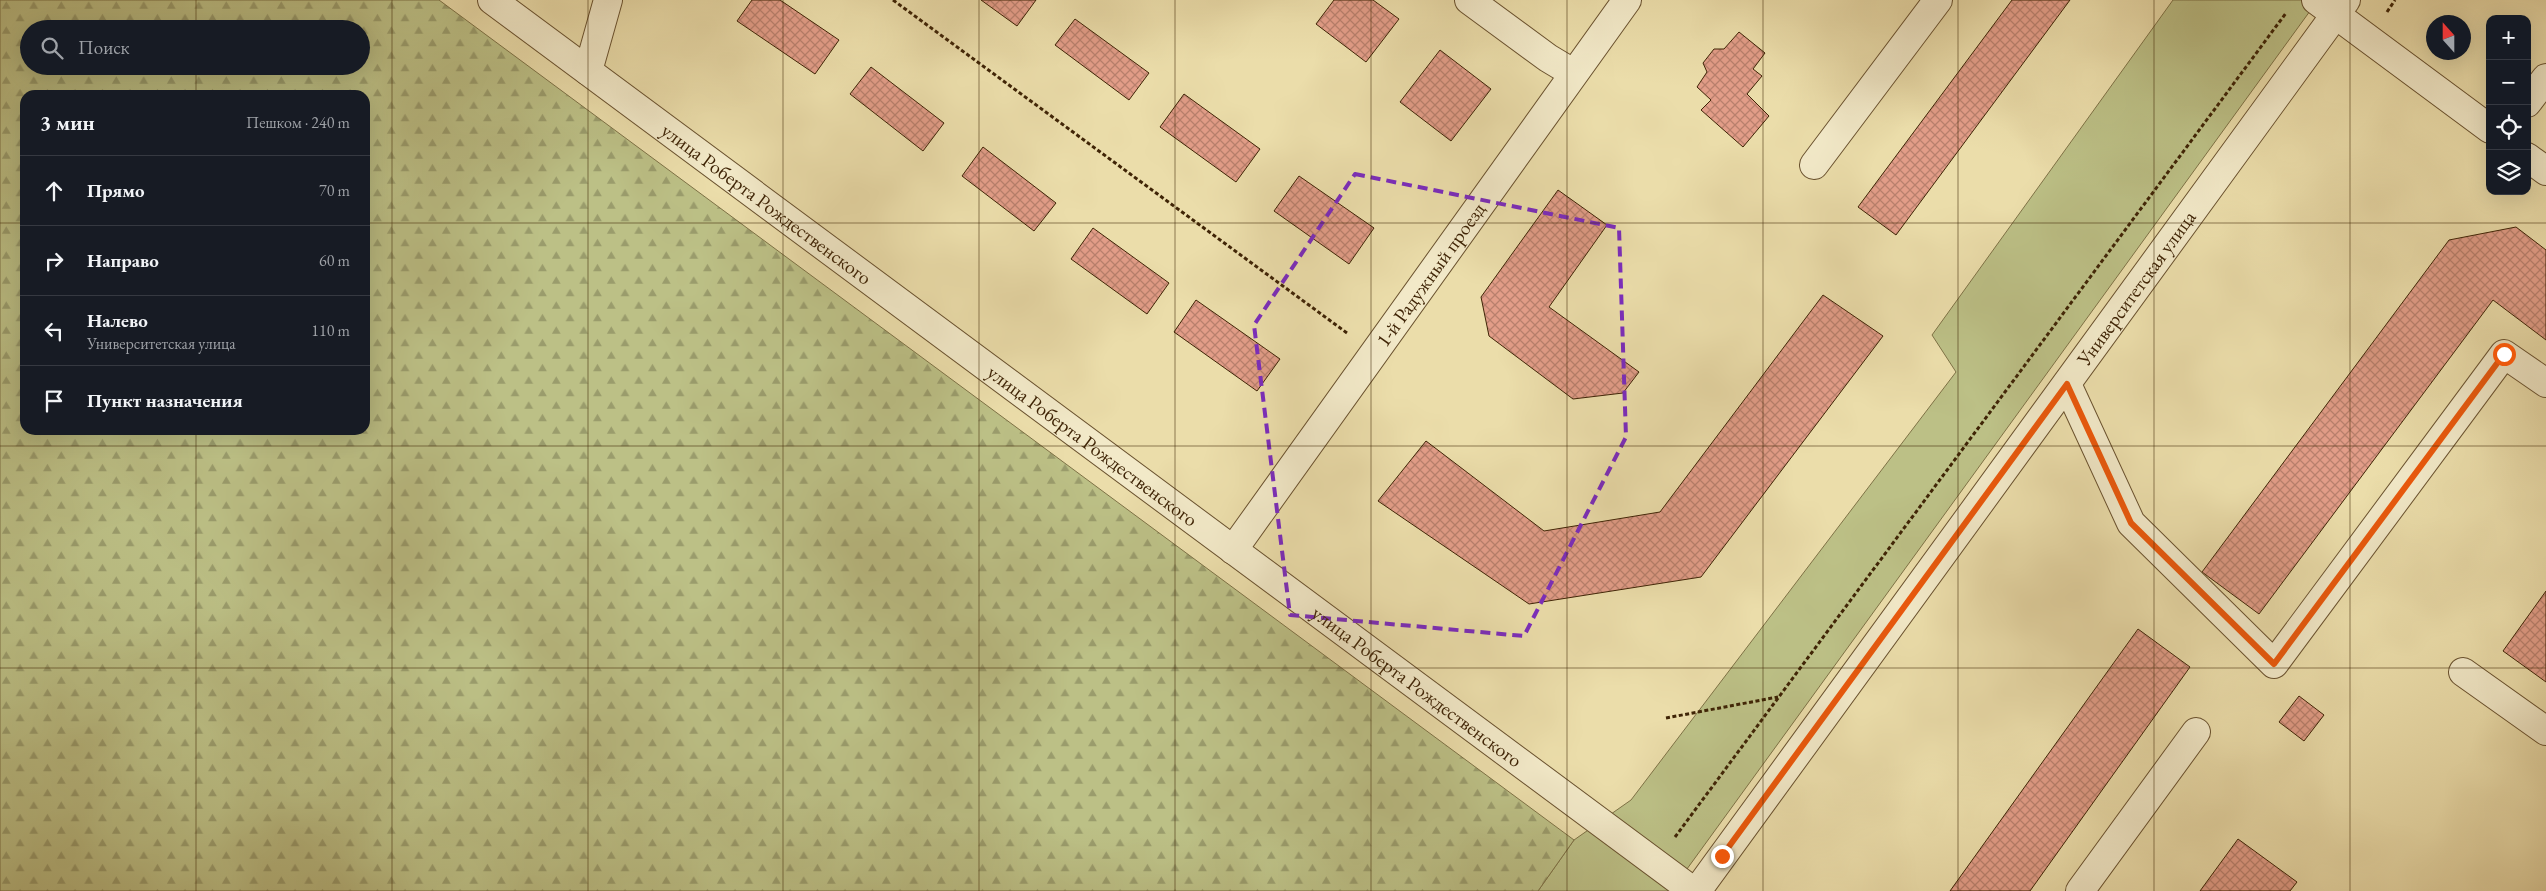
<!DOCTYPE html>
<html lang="ru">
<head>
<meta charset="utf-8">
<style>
  :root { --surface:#171b24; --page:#20242c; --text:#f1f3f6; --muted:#9ea1a6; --line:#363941 }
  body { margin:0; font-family:"EB Garamond",serif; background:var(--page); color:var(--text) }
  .controls { position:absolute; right:15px; top:15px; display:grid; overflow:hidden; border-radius:10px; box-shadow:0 5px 20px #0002 }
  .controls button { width:45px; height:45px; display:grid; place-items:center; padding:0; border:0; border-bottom:1px solid var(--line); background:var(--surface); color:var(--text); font:25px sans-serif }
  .compass { position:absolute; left:2426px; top:15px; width:45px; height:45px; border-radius:50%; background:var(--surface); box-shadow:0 5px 20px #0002; rotate:339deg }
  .stop { position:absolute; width:15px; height:15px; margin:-11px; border:4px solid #ea580c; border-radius:50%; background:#fff }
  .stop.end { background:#ea580c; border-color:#fff; box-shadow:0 1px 5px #0008 }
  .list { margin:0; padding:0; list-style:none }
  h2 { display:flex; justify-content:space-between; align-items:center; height:65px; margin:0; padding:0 20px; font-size:21px }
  h2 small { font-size:16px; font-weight:400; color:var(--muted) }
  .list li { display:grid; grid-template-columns:32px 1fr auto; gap:15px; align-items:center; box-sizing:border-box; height:70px; padding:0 20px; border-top:1px solid var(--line) }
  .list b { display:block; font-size:19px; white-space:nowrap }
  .list p { margin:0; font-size:16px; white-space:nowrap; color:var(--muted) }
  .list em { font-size:16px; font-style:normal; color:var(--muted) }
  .icon { flex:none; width:28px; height:28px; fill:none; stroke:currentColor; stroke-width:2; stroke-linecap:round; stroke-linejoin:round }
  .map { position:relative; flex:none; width:2546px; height:891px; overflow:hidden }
  .search { position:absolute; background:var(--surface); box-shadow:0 5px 20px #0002; left:20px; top:20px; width:350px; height:55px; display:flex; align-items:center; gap:12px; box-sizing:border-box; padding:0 18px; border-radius:28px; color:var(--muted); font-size:19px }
  .panel { position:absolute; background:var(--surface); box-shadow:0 5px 20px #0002; left:20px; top:90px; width:350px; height:345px; border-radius:15px }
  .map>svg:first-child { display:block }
  .green { fill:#bcc086; stroke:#7e7246 }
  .forest { fill:url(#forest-firs); stroke:#7e7246; fill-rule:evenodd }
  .building { fill:url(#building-cross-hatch); stroke:#3f2406 }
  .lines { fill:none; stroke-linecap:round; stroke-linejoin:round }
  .minor-casing { stroke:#6a522f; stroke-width:30 }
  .path { stroke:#3f2406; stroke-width:3; stroke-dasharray:4 2.5; stroke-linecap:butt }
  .minor { stroke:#f2e9c8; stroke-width:28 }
  .route { stroke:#ea580c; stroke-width:6 }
  .marked { fill:none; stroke:#7b2cbf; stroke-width:4; stroke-dasharray:10 6; stroke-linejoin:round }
  .grid { fill:none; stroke:#3f2406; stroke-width:1; stroke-opacity:0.55 }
  .labels { text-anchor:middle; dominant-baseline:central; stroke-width:4; stroke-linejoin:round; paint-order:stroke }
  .street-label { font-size:20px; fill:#3f2406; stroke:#f2e9c8 }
</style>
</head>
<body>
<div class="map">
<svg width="2546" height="891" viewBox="0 0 2546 891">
  <defs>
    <pattern id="forest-firs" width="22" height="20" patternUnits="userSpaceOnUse" patternTransform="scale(1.25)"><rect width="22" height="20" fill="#bcc086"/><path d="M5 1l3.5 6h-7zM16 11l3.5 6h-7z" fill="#9a9c6c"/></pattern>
    <pattern id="building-cross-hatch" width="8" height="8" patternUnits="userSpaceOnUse" patternTransform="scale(1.25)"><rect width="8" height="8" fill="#e29d88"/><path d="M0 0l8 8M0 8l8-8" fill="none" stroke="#b9806d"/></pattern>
  </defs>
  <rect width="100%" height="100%" fill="#ebddaa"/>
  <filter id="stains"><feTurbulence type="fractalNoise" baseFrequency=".004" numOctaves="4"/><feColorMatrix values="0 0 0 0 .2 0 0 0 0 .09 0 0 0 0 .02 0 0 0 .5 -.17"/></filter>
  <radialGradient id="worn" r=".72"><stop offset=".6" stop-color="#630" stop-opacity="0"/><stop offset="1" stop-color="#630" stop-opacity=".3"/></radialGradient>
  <polygon class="green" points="2173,0 2318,0 1671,891 1538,891 1574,840 1631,800 1956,372 1932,335"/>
  <path class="forest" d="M0,0H439L1574,840L1538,891H0ZM29,29H361V66H29ZM25,95H365V430H25Z"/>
  <g class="building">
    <polygon points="752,0 780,0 839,40 815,74 737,21"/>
    <polygon points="981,0 1036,0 1017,26"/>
    <polygon points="1334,0 1373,0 1399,19 1366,62 1316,24"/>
    <polygon points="2012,0 2070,0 1896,235 1858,207"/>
    <polygon points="1075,19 1149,73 1129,100 1055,45"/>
    <polygon points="1739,32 1765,53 1753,69 1762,76 1747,94 1769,116 1743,147 1701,110 1711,100 1697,87 1707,72 1703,63 1714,49 1724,49"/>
    <polygon points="1440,50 1491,89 1451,141 1400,102"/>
    <polygon points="871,67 944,123 923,151 850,94"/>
    <polygon points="1184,94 1260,149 1236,182 1160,127"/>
    <polygon points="983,147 1056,203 1034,231 962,176"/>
    <polygon points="1299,176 1374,228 1349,264 1274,211"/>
    <polygon points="1558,190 1607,225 1549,307 1639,372 1623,393 1573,399 1489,336 1481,297"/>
    <polygon points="2516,227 2546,250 2546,340 2493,300 2259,614 2202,572 2449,240"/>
    <polygon points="1093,228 1169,283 1147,314 1071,259"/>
    <polygon points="1823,295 1883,336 1701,577 1529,604 1378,501 1426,441 1544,531 1660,512"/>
    <polygon points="1196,300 1280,359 1257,391 1174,332"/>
    <polygon points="2546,591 2546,682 2503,651"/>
    <polygon points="2138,629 2190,667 2030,891 1950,891"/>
    <polygon points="2299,696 2324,715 2304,741 2279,722"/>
    <polygon points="2238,839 2297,882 2290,891 2200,891"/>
  </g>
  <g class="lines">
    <defs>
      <g id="minor">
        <path id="s1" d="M492,0L1693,891"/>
        <polyline points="1469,0 1548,58 1573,73"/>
        <polyline points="2316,0 2490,129"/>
        <polyline points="588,71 608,0"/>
        <polyline points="2527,103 2546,78"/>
        <polyline points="2527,157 2546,171"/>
        <polyline points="1814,165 1938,0"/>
        <polyline points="2067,384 2131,523 2274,664 2504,354 2546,383"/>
        <path id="s2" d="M1233,550L1627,0"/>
        <polyline points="2463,672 2546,731"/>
        <path id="s3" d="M1697,891L2346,0"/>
        <polyline points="2080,891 2196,732"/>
      </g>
    </defs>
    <use href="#minor" class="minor-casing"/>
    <g class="path">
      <polyline points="893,0 1347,333"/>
      <polyline points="2387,12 2395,0"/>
      <polyline points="1666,718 1778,697"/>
      <polyline points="1675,837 2286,13"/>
    </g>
    <use href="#minor" class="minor"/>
  </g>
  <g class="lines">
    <polyline class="route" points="1722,856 2067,384 2131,523 2274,664 2504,354"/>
  </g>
  <path class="marked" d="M1355,174L1619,228L1626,437L1524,636L1290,615L1254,325Z"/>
  <path class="grid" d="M196,0V29M392,0V891M588,0V891M783,0V891M979,0V891M1175,0V891M1371,0V891M1567,0V891M1763,0V891M1958,0V891M2154,0V891M2350,0V891M196,66V95M0,223H25M365,223H2546M196,430V891M0,446H2546M0,668H2546"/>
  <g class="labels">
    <g class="street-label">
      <text stroke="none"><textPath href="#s1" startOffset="342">улица Роберта Рождественского</textPath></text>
      <text stroke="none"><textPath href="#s2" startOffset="339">1-й Радужный проезд</textPath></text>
      <text stroke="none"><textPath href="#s3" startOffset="746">Университетская улица</textPath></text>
      <text stroke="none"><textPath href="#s1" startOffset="748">улица Роберта Рождественского</textPath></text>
      <text stroke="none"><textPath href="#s1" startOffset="1152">улица Роберта Рождественского</textPath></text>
    </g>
  </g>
  <rect width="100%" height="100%" filter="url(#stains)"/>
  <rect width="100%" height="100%" fill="url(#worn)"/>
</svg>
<div class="controls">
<button>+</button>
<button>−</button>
<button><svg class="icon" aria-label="locate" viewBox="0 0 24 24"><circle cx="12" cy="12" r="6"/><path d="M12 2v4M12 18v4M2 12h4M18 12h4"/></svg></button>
<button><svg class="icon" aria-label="layers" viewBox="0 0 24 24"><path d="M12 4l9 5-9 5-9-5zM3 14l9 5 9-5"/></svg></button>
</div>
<svg class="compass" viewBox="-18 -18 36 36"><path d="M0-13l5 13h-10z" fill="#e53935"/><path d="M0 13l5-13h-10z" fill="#9ea1a6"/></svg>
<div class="stop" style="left:2504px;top:354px"></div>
<div class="stop end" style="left:1722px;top:856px"></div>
<div class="search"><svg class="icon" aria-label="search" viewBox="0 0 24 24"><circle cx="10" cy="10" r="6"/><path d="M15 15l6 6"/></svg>Поиск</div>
<section class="panel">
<h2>3 мин<small>Пешком · 240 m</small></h2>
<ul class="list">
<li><svg class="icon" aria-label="ahead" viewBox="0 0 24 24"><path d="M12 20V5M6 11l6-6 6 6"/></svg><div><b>Прямо</b></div><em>70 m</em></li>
<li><svg class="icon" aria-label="right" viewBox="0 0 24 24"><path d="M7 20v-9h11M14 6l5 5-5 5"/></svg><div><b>Направо</b></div><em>60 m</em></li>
<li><svg class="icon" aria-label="left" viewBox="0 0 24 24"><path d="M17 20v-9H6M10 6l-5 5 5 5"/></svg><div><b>Налево</b><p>Университетская улица</p></div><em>110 m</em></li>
<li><svg class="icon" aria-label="arrive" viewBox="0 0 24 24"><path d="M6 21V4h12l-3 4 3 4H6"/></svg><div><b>Пункт назначения</b></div></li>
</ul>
</section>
</div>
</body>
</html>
